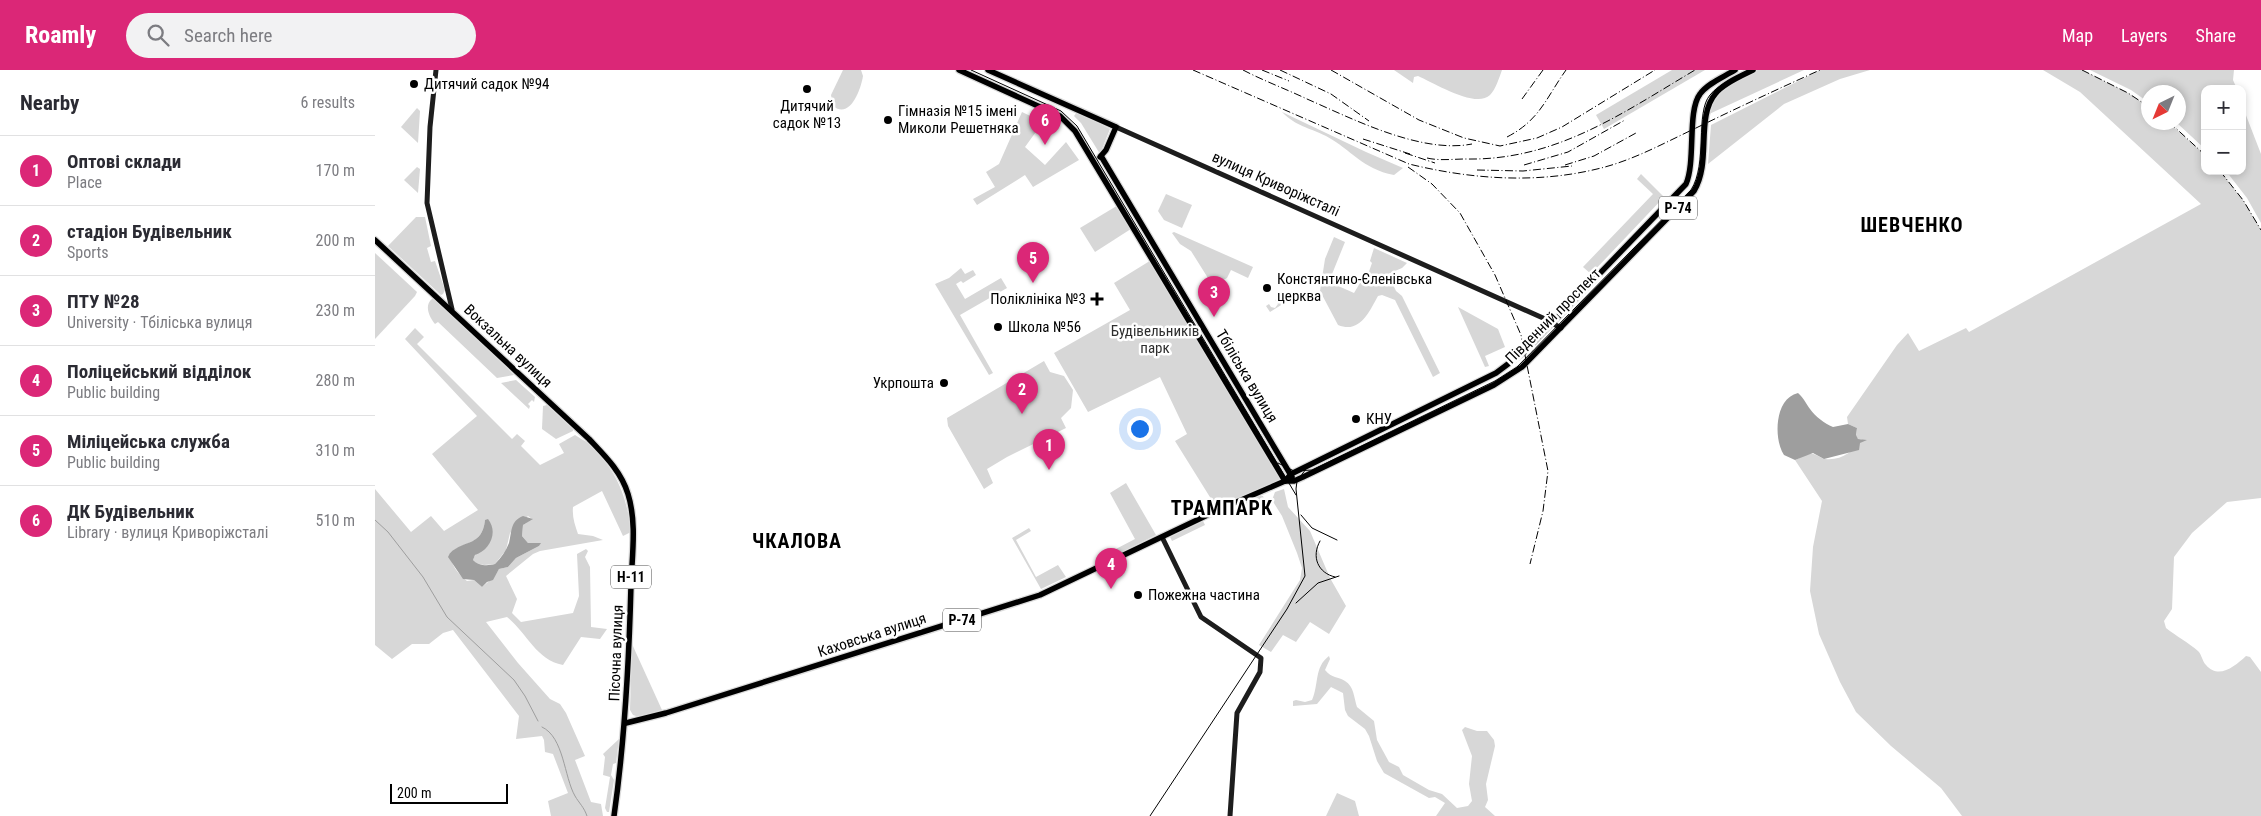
<!DOCTYPE html>
<html lang="en">
<head>
<meta charset="utf-8">
<style>
  :root { --surface:#fff; --page:#f2f2f3; --text:#2b2b33; --muted:#7c7c81; --line:#e1e1e2; --accent:#db2777 }
  body { margin:0; font-family:"Roboto Condensed",sans-serif; background:var(--page); color:var(--text) }
  .controls { position:absolute; right:15px; top:15px; display:grid; overflow:hidden; border-radius:10px; box-shadow:0 2px 8px #0003 }
  .controls button { width:45px; height:45px; display:grid; place-items:center; padding:0; border:0; border-bottom:1px solid var(--line); background:var(--surface); color:var(--text); font:25px sans-serif }
  .compass { position:absolute; left:1766px; top:15px; width:45px; height:45px; border-radius:50%; background:var(--surface); box-shadow:0 2px 8px #0003; rotate:223deg }
  .scale { position:absolute; left:15px; bottom:12px; width:118px; box-sizing:border-box; padding-left:5px; border:2px solid #000; border-top:0; font-size:14px; line-height:18px; white-space:nowrap; color:#000; -webkit-text-stroke:4px #fff; paint-order:stroke }
  .you { position:absolute; left:764px; top:358px; width:18px; height:18px; margin:-12px; border:4px solid #fff; border-radius:50%; background:#1a73e8; box-shadow:0 0 0 8px #1a73e833 }
  .badge { display:grid; place-items:center; width:32px; height:32px; border-radius:50%; background:var(--accent); color:#fff; font-size:16px; font-weight:700 }
  .pin { position:absolute; translate:-50% -41px; filter:drop-shadow(0 1px 2px #0008) }
  .pin::after { content:''; position:absolute; top:26px; width:18px; height:15px; background:inherit; clip-path:polygon(0 0,100% 0,50% 100%) }
  .list { margin:0; padding:0; list-style:none }
  h2 { display:flex; justify-content:space-between; align-items:center; height:65px; margin:0; padding:0 20px; font-size:21px }
  h2 small { font-size:16px; font-weight:400; color:var(--muted) }
  .list li { display:grid; grid-template-columns:32px 1fr auto; gap:15px; align-items:center; box-sizing:border-box; height:70px; padding:0 20px; border-top:1px solid var(--line) }
  .list b { display:block; font-size:19px; white-space:nowrap }
  .list p { margin:0; font-size:16px; white-space:nowrap; color:var(--muted) }
  .list em { font-size:16px; font-style:normal; color:var(--muted) }
  .icon { flex:none; width:28px; height:28px; fill:none; stroke:currentColor; stroke-width:2; stroke-linecap:round; stroke-linejoin:round }
  .map { position:relative; flex:none; width:1886px; height:746px; overflow:hidden }
  header { display:flex; align-items:center; gap:30px; box-sizing:border-box; height:70px; padding:0 25px; background:var(--accent); color:#fff }
  header strong { font-size:24px }
  nav { display:flex; gap:28px; margin-inline-start:auto; font-size:18px }
  .search { width:350px; height:45px; background:var(--page); display:flex; align-items:center; gap:12px; box-sizing:border-box; padding:0 18px; border-radius:28px; color:var(--muted); font-size:19px }
  main { display:flex }
  aside { flex:1; background:var(--surface) }
  .map>svg:first-child { display:block }
  .green { fill:#d7d7d7; fill-rule:evenodd }
  .water { fill:#9e9e9e }
  .lines { fill:none; stroke-linecap:round; stroke-linejoin:round }
  .stream { stroke:#9e9e9e; stroke-width:1 }
  .primary-casing { stroke:#dbdbdb; stroke-width:8 }
  .secondary { stroke:#1d1d1d; stroke-width:5 }
  .primary { stroke:#000; stroke-width:5.5 }
  .tram { stroke:#000; stroke-width:1 }
  .rail { stroke:#000; stroke-width:1; stroke-dasharray:8 2.5 1 2.5; stroke-linecap:butt }
  .poi-dot { fill:#000; stroke:#fff; stroke-width:2 }
  .labels { text-anchor:middle; dominant-baseline:central; stroke-width:5; stroke-linejoin:round; paint-order:stroke }
  .shield { fill:#fff; stroke:#4c4c4c; stroke-width:1 }
  .shield-label { font-size:14px; font-weight:bold; fill:#000 }
  .poi-label { font-size:15px; fill:#000; stroke:#fff; text-anchor:start }
  .street-label { font-size:15px; fill:#000; stroke:#fff }
  .park-label { font-size:15px; fill:#2e2e2e; stroke:#fff }
  .district-label { font-size:20px; font-weight:bold; letter-spacing:1px; fill:#000; stroke:#fff }
</style>
</head>
<body>
<header>
<strong>Roamly</strong>
<div class="search"><svg class="icon" aria-label="search" viewBox="0 0 24 24"><circle cx="10" cy="10" r="6"/><path d="M15 15l6 6"/></svg>Search here</div>
<nav><a>Map</a><a>Layers</a><a>Share</a></nav>
</header>
<main>
<aside>
<h2>Nearby<small>6 results</small></h2>
<ul class="list">
<li><span class="badge">1</span><div><b>Оптові склади</b><p>Place</p></div><em>170 m</em></li>
<li><span class="badge">2</span><div><b>стадіон Будівельник</b><p>Sports</p></div><em>200 m</em></li>
<li><span class="badge">3</span><div><b>ПТУ №28</b><p>University · Тбіліська вулиця</p></div><em>230 m</em></li>
<li><span class="badge">4</span><div><b>Поліцейський відділок</b><p>Public building</p></div><em>280 m</em></li>
<li><span class="badge">5</span><div><b>Міліцейська служба</b><p>Public building</p></div><em>310 m</em></li>
<li><span class="badge">6</span><div><b>ДК Будівельник</b><p>Library · вулиця Криворіжсталі</p></div><em>510 m</em></li>
</ul>
</aside>
<div class="map">
<svg width="1886" height="746" viewBox="0 0 1886 746">
  <rect width="100%" height="100%" fill="#fff"/>
  <g class="green">
    <path d="M468,0H486L488,6C486,19 475,50 458,36L456,25Z"/>
    <path d="M1019,0H1127C1124,8 1121,19 1115,25C1101,39 1059,13 1043,6L1039,7L1038,13Z"/>
    <polygon points="1297,0 1330,0 1229,59 1221,45"/>
    <polygon points="1378,0 1429,0 1332,45 1340,23"/>
    <polygon points="1445,0 1495,0 1465,9 1409,34 1333,94 1336,55"/>
    <path d="M1668,0H1707L1753,23L1773,37L1774,52L1794,53L1830,85V101H1845L1868,130L1886,160V428L1852,432L1817,463L1799,487L1797,539L1789,551L1791,558C1801,566 1814,573 1823,581C1827,585 1827,591 1831,595C1844,610 1860,596 1871,586L1875,587L1886,602V746H1587L1566,718L1516,676L1481,642L1465,612L1444,564L1435,521L1438,477L1447,431L1420,390C1425,388 1430,384 1435,384C1441,383 1444,388 1450,389C1466,391 1479,381 1487,369H1483L1481,366L1482,358L1473,354L1472,347L1522,275L1533,263L1544,281L1591,258L1594,262L1826,134L1705,22Z"/>
    <polygon points="1715,0 1859,0 1858,10 1862,19 1830,19 1830,79 1802,53 1804,52 1804,22 1774,22 1773,32 1756,20"/>
    <polygon points="1867,35 1886,84 1886,153 1872,128 1851,101 1867,101"/>
    <polygon points="42,38 45,41 43,73 26,57"/>
    <polygon points="647,42 668,52 650,77 670,95 691,72 704,90 658,117 650,105 602,135 598,129 620,117 611,102 624,94"/>
    <polygon points="702,42 735,59 725,84 706,53 699,46"/>
    <path d="M907,42L991,82L1028,98L1019,105C987,99 977,80 951,66C933,57 922,57 907,42Z"/>
    <polygon points="42,97 45,99 43,123 29,110"/>
    <polygon points="1266,104 1289,127 1216,204 1208,197 1278,124 1262,109"/>
    <polygon points="791,124 817,135 807,158 789,150 783,141"/>
    <polygon points="745,134 759,157 720,182 705,158"/>
    <polygon points="41,147 50,147 56,176 52,178 56,192 60,191 70,220 68,224 66,225 13,176"/>
    <polygon points="799,162 878,197 873,208 856,200 852,208 838,216 816,181 805,174 797,163"/>
    <path d="M959,167L970,172L955,209L961,215L979,223L985,213H990L997,193L995,191L999,178L1032,193L1027,198L1013,204L1021,221L1027,226L1065,303L1058,307L1020,230L1007,225L1003,226C994,242 985,264 963,255L945,221L950,189Z"/>
    <polygon points="0,183 42,222 40,226 0,269"/>
    <polygon points="778,189 910,411 843,440 800,371 812,364 785,307 713,342 679,283 755,240 739,213"/>
    <polygon points="586,198 590,204 598,200 601,205 588,213 586,211 581,214 590,229 626,208 632,218 585,245 618,303 614,305 560,214 574,208"/>
    <polygon points="927,222 895,242 891,236 894,234 896,237 900,238 903,234 900,230 913,223"/>
    <path d="M57,229H61L139,305L122,308L63,252L60,254C54,247 49,235 57,229Z"/>
    <polygon points="1083,237 1123,259 1130,277 1110,286 1114,296 1110,297"/>
    <path d="M40,258L49,267L42,274L137,369L142,364L150,371L146,376L165,395L189,383L184,374L200,365C204,368 209,370 213,373C241,399 252,425 256,462L248,466L227,421L198,437C197,447 200,455 203,464L218,466L228,470L165,481L158,484L131,506L142,529L137,543L146,552L198,543L204,526L202,484L211,479L213,481L210,487L215,497L216,557L232,559L225,569L206,567L188,595C161,590 152,563 132,547L111,552L143,593L175,629L185,634L191,643L210,686L200,690L216,732L226,734L228,746H176L173,731L193,723L178,684L170,682L169,670L167,666L141,669L144,646L78,560L68,563L54,574H37L17,589L0,575V419L36,462L56,446L69,461L103,440L57,384L102,346L30,269ZM153,446L157,449L148,455L147,466L153,473H165L164,476L141,488L133,497L124,499L119,507L107,517L99,510L92,511C82,503 76,495 75,483C91,470 107,476 110,450L117,461C114,479 103,476 98,490L100,493L109,495L120,494L131,480L135,463Z"/>
    <polygon points="669,291 675,302 689,306 698,320 696,338 686,348 691,358 632,387 612,399 618,413 609,419 573,356 572,348"/>
    <polygon points="141,310 160,327 159,332 157,330 153,334 155,336 154,339 126,313"/>
    <polygon points="172,335 198,359 198,361 181,369 167,359 168,336"/>
    <polygon points="751,413 781,465 739,486 737,481 760,469 735,423"/>
    <polygon points="909,419 913,437 935,461 955,508 971,536 954,564 935,552 921,572 908,565 896,582 884,575 925,510 927,498 922,483 907,446 897,430 900,422"/>
    <polygon points="884,426 888,426 890,431 864,443 859,441 860,437"/>
    <polygon points="828,451 830,455 797,471 795,467"/>
    <polygon points="654,458 656,461 641,470 661,507 683,495 691,507 666,519 637,468"/>
    <polygon points="257,574 287,640 264,647 258,645 255,640"/>
    <path d="M954,586L955,589L950,600C957,609 963,606 970,611C979,616 979,628 982,637L999,651L1002,670L1014,692L1024,697L1028,705L1054,720L1067,724L1082,738L1093,736L1097,731L1094,714L1097,686L1087,660L1090,657L1102,661H1112L1119,670L1120,676L1111,714L1113,730L1110,737L1120,746H1061L1070,733L1060,727L1054,728L1009,703L1002,691L994,666L990,659L973,646L970,640L968,623L956,617L942,634L918,636V631L921,630L930,632L937,630C944,615 939,597 954,586Z"/>
    <polygon points="244,669 241,693 238,694 236,705 239,710 234,742 232,742 230,738 235,707 228,705 230,687 228,684"/>
    <polygon points="962,723 980,731 984,746 951,746"/>
  </g>
  <g class="water">
    <path d="M1423,323C1429,328 1431,334 1435,339C1441,347 1449,353 1458,357L1473,354L1482,358L1481,365L1483,369L1492,370L1485,373L1484,380L1449,389L1438,383L1420,390L1409,385C1398,368 1400,328 1423,323Z"/>
    <path d="M148,446L158,449L148,455L147,466L153,473H166L164,476L141,488L133,497L124,499L118,510L112,512L107,517L99,510L88,509L73,487L75,483C90,469 107,477 110,450L113,449C124,463 114,481 100,485L98,490C103,496 113,496 120,494C126,488 131,481 134,473C137,462 135,451 148,446Z"/>
  </g>
  <g class="lines">
    <g class="stream">
      <polyline points="0,450 13,462 48,507 72,547 139,610 150,626 163,651"/>
      <path d="M167,657C189,667 189,707 200,726C204,733 209,737 212,746"/>
    </g>
    <defs>
      <g id="primary">
        <polyline points="584,0 685,46 700,61 910,411"/>
        <polyline points="613,0 741,57 731,80 725,87"/>
        <polyline points="726,86 917,407"/>
        <path d="M0,170L214,369C229,385 246,401 253,424C262,453 257,485 256,515C254,592 250,669 239,746"/>
        <path d="M910,411H919L928,407L1119,315L1147,297L1319,121C1337,92 1320,47 1341,23C1349,13 1366,6 1378,0"/>
        <path d="M251,653L291,643L665,525L843,440L910,411L916,404L1121,303L1149,282L1311,114C1321,91 1312,41 1325,24C1333,13 1349,7 1360,0"/>
      </g>
    </defs>
    <use href="#primary" class="primary-casing"/>
    <g class="secondary">
      <polyline points="61,0 55,57 52,133 77,239"/>
      <polyline points="741,57 1168,248 1186,258"/>
      <polyline points="787,467 826,547 886,588 885,602 862,643 855,746"/>
    </g>
    <use href="#primary" class="primary"/>
    <g class="tram">
      <polyline points="596,0 686,41 702,56 921,425"/>
      <path d="M903,393L919,401L937,400L1120,311L1142,297L1316,120C1333,94 1320,42 1335,25C1344,14 1361,7 1374,0"/>
      <polyline points="926,445 937,458 962,470"/>
      <path d="M945,471C936,487 943,503 960,507"/>
      <polyline points="921,533 943,513 964,506"/>
      <polyline points="775,746 912,539 930,506 921,419 922,411 931,399"/>
    </g>
    <g class="rail">
      <path d="M818,0L1034,94C1095,109 1160,114 1222,99C1257,91 1289,73 1321,58C1362,38 1403,19 1445,0"/>
      <path d="M868,0C889,11 911,19 932,29C978,49 1046,84 1097,74"/>
      <polyline points="887,0 914,11"/>
      <polyline points="905,0 956,24 994,51"/>
      <polyline points="956,0 1044,50 1089,68 1125,76 1162,68 1187,57 1280,0"/>
      <polyline points="1707,0 1753,23 1774,37"/>
      <polyline points="1147,29 1168,0"/>
      <polyline points="1794,52 1830,85"/>
      <path d="M1132,67C1165,50 1171,28 1191,0"/>
      <polyline points="988,69 1035,84"/>
      <polyline points="1030,83 1060,93"/>
      <path d="M1052,88C1065,91 1078,89 1090,89C1180,91 1246,44 1320,0"/>
      <polyline points="1149,95 1193,82 1250,50"/>
      <polyline points="1190,95 1219,86 1261,63"/>
      <polyline points="1033,97 1057,114 1085,143 1120,205 1146,265 1173,401 1168,441 1155,494"/>
      <polyline points="1102,100 1148,101 1197,96"/>
      <polyline points="1845,101 1868,130 1886,160"/>
    </g>
  </g>
  <g class="poi-dot">
    <circle cx="39" cy="14" r="5"/>
    <circle cx="432" cy="19" r="5"/>
    <circle cx="513" cy="50" r="5"/>
    <circle cx="892" cy="218" r="5"/>
    <path d="M719.5 221.5h5v5h5v5h-5v5h-5v-5h-5v-5h5z"/>
    <circle cx="623" cy="257" r="5"/>
    <circle cx="569" cy="313" r="5"/>
    <circle cx="981" cy="349" r="5"/>
    <circle cx="763" cy="525" r="5"/>
  </g>
  <g class="labels">
    <g class="shield">
      <rect x="1284" y="126.5" width="38" height="23" rx="4"/>
      <rect x="236" y="495.5" width="40" height="23" rx="4"/>
      <rect x="568" y="538.5" width="38" height="23" rx="4"/>
    </g>
    <g class="shield-label">
      <text x="1303" y="138">Р-74</text>
      <text x="256" y="507">Н-11</text>
      <text x="587" y="550">Р-74</text>
    </g>
    <g class="poi-label">
      <text x="49" y="14">Дитячий садок №94</text>
      <text x="432" y="36" text-anchor="middle">Дитячий<tspan x="432" dy="17">садок №13</tspan></text>
      <text x="523" y="41">Гімназія №15 імені<tspan x="523" dy="17">Миколи Решетняка</tspan></text>
      <text x="902" y="209">Констянтино-Єленівська<tspan x="902" dy="17">церква</tspan></text>
      <text x="711" y="229" text-anchor="end">Поліклініка №3</text>
      <text x="633" y="257">Школа №56</text>
      <text x="559" y="313" text-anchor="end">Укрпошта</text>
      <text x="991" y="349">КНУ</text>
      <text x="773" y="525">Пожежна частина</text>
    </g>
    <g class="street-label">
      <text transform="translate(901 114) rotate(24)">вулиця Криворіжсталі</text>
      <text transform="translate(1178 246) rotate(-45)">Південний проспект</text>
      <text transform="translate(133 276) rotate(43)">Вокзальна вулиця</text>
      <text transform="translate(872 306) rotate(59)">Тбіліська вулиця</text>
      <text transform="translate(497 565) rotate(-18)">Каховська вулиця</text>
      <text transform="translate(241 583) rotate(-88)">Пісочна вулиця</text>
    </g>
    <g class="park-label">
      <text x="780" y="261">Будівельників<tspan x="780" dy="17">парк</tspan></text>
    </g>
    <g class="district-label">
      <text x="1537" y="155">ШЕВЧЕНКО</text>
      <text x="847" y="438">ТРАМПАРК</text>
      <text x="422" y="471">ЧКАЛОВА</text>
    </g>
  </g>
</svg>
<div class="controls">
<button>+</button>
<button>−</button>
</div>
<svg class="compass" viewBox="-18 -18 36 36"><path d="M0-13l5 13h-10z" fill="#e53935"/><path d="M0 13l5-13h-10z" fill="#7c7c81"/></svg>
<div class="scale">200 m</div>
<div class="you"></div>
<div class="pin badge" style="left:674px;top:400px">1</div>
<div class="pin badge" style="left:647px;top:344px">2</div>
<div class="pin badge" style="left:839px;top:247px">3</div>
<div class="pin badge" style="left:736px;top:519px">4</div>
<div class="pin badge" style="left:658px;top:213px">5</div>
<div class="pin badge" style="left:670px;top:75px">6</div>
</div>
</main>
</body>
</html>
